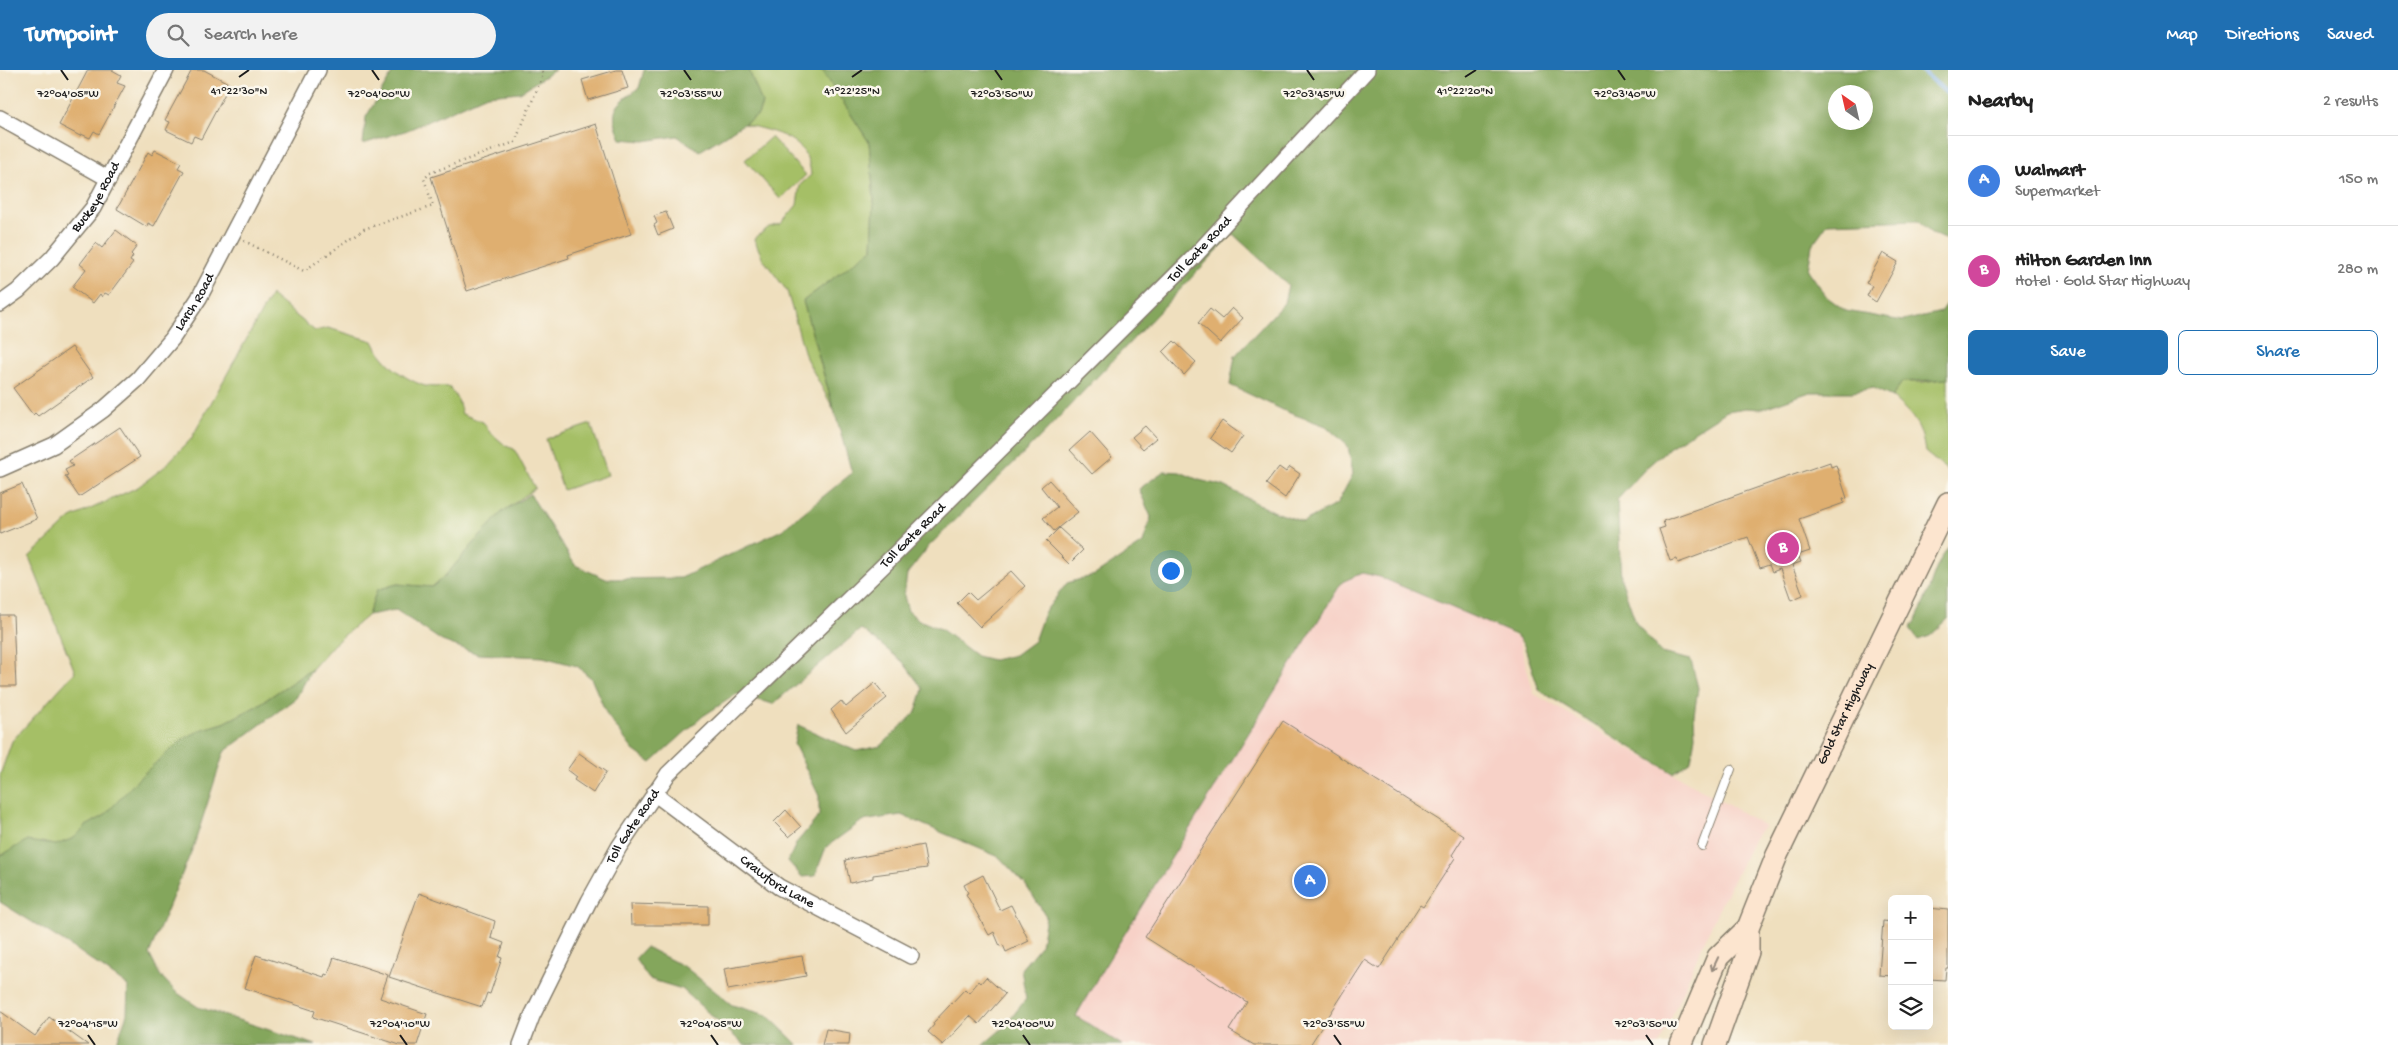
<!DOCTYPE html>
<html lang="en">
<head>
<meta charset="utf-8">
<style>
  :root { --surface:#fff; --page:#f2f2f2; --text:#222; --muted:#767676; --line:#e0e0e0; --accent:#1f6fb2 }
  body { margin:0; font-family:"Gochi Hand",sans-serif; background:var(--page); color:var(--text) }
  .controls { position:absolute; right:15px; bottom:15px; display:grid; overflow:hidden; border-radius:8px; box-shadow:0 5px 20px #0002 }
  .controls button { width:45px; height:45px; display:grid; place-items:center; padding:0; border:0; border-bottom:1px solid var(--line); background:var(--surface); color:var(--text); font:25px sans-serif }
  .compass { position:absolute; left:1828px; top:15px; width:45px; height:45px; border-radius:50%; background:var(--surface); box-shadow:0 5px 20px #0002; rotate:326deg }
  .you { position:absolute; left:1170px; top:500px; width:18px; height:18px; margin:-12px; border:4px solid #fff; border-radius:50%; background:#1a73e8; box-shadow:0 0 0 8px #1a73e833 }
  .badge { display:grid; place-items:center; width:32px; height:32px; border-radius:50%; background:var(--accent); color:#fff; font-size:16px; font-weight:700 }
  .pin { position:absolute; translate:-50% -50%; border:2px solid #fff; box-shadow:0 1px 5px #0006 }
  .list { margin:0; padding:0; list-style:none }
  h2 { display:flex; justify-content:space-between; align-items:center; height:65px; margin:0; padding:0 20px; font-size:21px }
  h2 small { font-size:16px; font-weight:400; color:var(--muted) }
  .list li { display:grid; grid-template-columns:32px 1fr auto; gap:15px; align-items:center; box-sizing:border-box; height:90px; padding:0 20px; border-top:1px solid var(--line) }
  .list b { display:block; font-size:19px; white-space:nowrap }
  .list p { margin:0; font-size:16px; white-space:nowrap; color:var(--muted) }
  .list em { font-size:16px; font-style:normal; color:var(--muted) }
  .actions { display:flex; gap:10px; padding:15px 20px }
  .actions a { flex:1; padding:11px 0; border:1px solid var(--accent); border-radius:8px; text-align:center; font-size:18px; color:var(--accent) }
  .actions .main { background:var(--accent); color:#fff }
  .icon { flex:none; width:28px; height:28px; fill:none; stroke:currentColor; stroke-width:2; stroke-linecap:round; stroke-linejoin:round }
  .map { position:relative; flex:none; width:1948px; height:975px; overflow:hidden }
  header { display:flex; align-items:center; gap:30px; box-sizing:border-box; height:70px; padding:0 25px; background:var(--accent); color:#fff }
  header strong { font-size:24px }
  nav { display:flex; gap:28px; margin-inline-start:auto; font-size:18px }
  .search { width:350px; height:45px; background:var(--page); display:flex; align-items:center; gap:12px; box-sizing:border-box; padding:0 18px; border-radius:28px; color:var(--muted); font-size:19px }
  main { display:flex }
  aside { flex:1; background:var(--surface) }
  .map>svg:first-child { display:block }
  .built { fill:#f7d1c7 }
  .green { fill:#a5bf66; stroke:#606e41 }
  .forest { fill:#84a65b; stroke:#50613c; fill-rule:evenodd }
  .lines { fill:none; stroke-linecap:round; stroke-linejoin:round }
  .stream { stroke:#7aade7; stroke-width:4.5 }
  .building { fill:#dfaf6f }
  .service-casing { stroke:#867e6d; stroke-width:10 }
  .minor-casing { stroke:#867e6d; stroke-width:18 }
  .secondary-casing { stroke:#867e6d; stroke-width:24 }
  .path { stroke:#867e6d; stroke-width:2.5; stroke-dasharray:1 4; stroke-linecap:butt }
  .service { stroke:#fff; stroke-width:8 }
  .minor { stroke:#fff; stroke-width:15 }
  .secondary { stroke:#fce5cf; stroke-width:21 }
  .oneway { stroke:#978b7e }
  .ticks { fill:none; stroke:#1c1c1c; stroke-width:2 }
  .labels { text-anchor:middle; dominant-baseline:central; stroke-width:5; stroke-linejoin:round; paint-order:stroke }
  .street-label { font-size:14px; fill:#1c1c1c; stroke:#fbf7ec }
  .ticks-label { font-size:12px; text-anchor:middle; fill:#1c1c1c; stroke:#fbf7ec; stroke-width:5; stroke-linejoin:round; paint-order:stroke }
</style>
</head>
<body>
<header>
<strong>Turnpoint</strong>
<div class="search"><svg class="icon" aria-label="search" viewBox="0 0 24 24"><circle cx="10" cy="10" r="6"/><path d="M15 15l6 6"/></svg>Search here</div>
<nav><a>Map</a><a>Directions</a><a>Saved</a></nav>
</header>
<main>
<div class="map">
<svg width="1948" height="975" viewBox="0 0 1948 975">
  <rect width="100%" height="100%" fill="#fbf7ec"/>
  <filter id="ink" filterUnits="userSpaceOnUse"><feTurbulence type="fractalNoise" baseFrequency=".02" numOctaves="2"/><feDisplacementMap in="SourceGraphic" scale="10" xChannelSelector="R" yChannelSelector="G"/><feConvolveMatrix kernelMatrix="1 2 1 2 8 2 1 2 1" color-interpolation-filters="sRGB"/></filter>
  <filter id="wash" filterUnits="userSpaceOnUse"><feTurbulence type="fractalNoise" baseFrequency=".0096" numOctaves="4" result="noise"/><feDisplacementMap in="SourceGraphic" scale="20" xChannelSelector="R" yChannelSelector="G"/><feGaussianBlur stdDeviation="1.12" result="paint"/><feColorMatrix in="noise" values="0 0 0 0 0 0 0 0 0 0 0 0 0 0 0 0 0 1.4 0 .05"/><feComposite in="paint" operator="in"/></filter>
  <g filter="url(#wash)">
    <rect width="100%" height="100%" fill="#efdfbe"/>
    <polygon class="built" points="1355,473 1519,569 1534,624 1765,756 1756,765 1718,840 1659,975 1025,975"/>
    <g class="green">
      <path d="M749,0H822L869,72L874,130L872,179L803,231L833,338L806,288L787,221L763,189L754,169L769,157L781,154L797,135L800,115L811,105C808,66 776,63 744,54L758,45L762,34Z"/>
      <polygon points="771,67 806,105 780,129 745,90"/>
      <path d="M271,225L315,261L328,258L373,271C382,291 401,307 422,315C430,318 441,316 449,317L458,330L462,344L483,352L490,362L506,376L514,379L535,418L501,443L445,506L432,517L397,514L377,520L368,545L333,575L312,599L255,637L224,653L203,659L104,746L86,756L74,768L56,776L42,772L0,786V705L12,671L75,602L29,487L71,448L138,417L163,398L191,369Z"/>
      <path d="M1948,308V401L1925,382C1921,353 1913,346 1892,327L1902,312H1924Z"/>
      <polygon points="591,354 608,405 563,420 546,369"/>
    </g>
    <g class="forest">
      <polygon points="394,0 555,0 520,22 487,25 408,60 363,74 366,47"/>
      <path d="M644,0H749L762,33L758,45L700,81L677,66L644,71L621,69C608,40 615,35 639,18Z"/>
      <path d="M822,0H1948V170L1932,164L1919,150L1828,153L1812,175L1808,200L1827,227L1846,241L1903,251L1941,242L1948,232V309L1902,312L1892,327L1873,318L1853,322H1810L1761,339L1746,338L1727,341L1670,377L1647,397L1617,430L1621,509L1636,553L1661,583L1691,590L1698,618L1694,645L1695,666L1691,691L1673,703L1539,620L1524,575L1516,565L1380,507L1362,503L1342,512L1098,907L1076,946L1122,975H983L1004,957L1026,929L1021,899L1041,875L1046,846L1025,814L999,787L901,745L862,751L826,777L815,806L802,807L788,791L797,772L819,746V726L794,674L798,655L856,681L881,676L916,642L923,619L903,592L861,559L773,634L737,624L703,646L651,693L633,680L607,645L591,608L577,596L543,587L478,584L442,571L396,540L368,545L377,520L397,514L432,517L445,506L501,443L530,424L575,495L606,509L681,508L782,460L852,403L803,231L872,179L874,130L869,72ZM1836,22H1866V52H1836ZM1233,164L1288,215L1284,233L1235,286L1230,315L1287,342L1326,356L1348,376L1353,404L1337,434L1303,452L1270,440L1224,416L1199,410L1180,402L1164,401L1139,419L1151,447L1143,473L1095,505L1067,513L1044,543L1034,571L1015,585L993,590L977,586L941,559L919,550L908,541L904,526L907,504L929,476L1038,369Z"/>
      <path d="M1948,477V549L1930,566L1918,570L1910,559C1930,531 1929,504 1948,477Z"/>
      <polygon points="312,599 296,628 224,682 194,775 149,884 160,905 176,922 198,937 316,975 116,975 127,944 128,916 77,880 0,832 0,786 26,771 56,775 74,768 86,756 104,746 141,706 183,669 203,659 224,653 255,637"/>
      <polygon points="646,877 685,897 732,935 767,945 798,975 744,975 682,919 649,909 635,889"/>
    </g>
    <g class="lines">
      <polyline class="stream" points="1921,0 1948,24"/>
    </g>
    <g id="blocks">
      <g class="building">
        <polygon points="88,0 112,0 121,5 117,13 125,16 99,64 94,61 90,68 81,64 80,66 59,55"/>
        <polygon points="192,0 204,0 230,14 201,69 194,66 191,72 166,60 170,52 165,50"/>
        <polygon points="616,0 622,0 628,18 588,30 582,10"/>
        <polygon points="596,54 631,164 568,185 569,188 467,221 431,107"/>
        <polygon points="155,80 181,93 178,98 184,101 154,156 148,153 147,157 117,139 148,82 152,85"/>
        <polygon points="666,142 673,159 658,165 654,155 657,153 654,146"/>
        <polygon points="116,160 137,176 131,184 133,186 130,191 133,193 109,225 105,223 102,227 100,224 93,233 72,217 86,199 80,194 96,173 102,178"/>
        <polygon points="1883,183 1898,192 1876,232 1867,226 1872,216 1866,213"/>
        <polygon points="1232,238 1243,248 1220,273 1198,253 1210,239 1222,249"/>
        <polygon points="1174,271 1196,292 1184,305 1163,282"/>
        <polygon points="72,277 93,307 38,346 35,343 33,345 13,318"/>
        <polygon points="1222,351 1243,366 1231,383 1210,368"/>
        <polygon points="1145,356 1156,368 1143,379 1132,367"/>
        <polygon points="120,357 140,387 79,427 65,406 68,405 65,400 73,396 69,391"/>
        <polygon points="1090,362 1112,387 1092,404 1070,380"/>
        <polygon points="1830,392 1831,397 1836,395 1847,428 1843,429 1844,433 1799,449 1810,481 1798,485 1801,492 1792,495 1803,525 1791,530 1780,499 1772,502 1769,495 1760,498 1748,467 1678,493 1677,489 1670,491 1659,459 1665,457 1663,451"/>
        <polygon points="1279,397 1286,402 1290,397 1300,404 1285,428 1266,414"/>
        <polygon points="1049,410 1078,442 1054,461 1043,448 1057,437 1041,417"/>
        <polygon points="22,414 37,449 0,464 0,423"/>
        <polygon points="1059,458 1083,480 1069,494 1046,471"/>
        <polygon points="1011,501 1025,516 980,557 957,533 968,522 976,530"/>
        <polygon points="0,545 13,545 16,616 0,616"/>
        <polygon points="875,613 887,628 846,662 831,640 841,631 846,637"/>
        <polygon points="1283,651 1464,766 1452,785 1455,788 1423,837 1420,835 1379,899 1365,890 1310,975 1254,975 1229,960 1247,932 1145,867"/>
        <polygon points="579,683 606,702 593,723 574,710 576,707 567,700"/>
        <polygon points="786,740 801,757 789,767 774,752"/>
        <polygon points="923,775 927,798 873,805 873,808 850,813 845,790"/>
        <polygon points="983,805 1000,840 1011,835 1029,871 1006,882 1003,875 1000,876 994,862 989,865 966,824 968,823 964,815"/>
        <polygon points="419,823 495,851 491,868 504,873 499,887 502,888 490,924 487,923 482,937 389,907"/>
        <polygon points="630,834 708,836 708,855 631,855"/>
        <polygon points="1929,838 1948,840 1948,898 1946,898 1945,910 1929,909"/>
        <polygon points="1883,851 1892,852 1892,906 1879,905"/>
        <polygon points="256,885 324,907 325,904 328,905 334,887 388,905 380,928 427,944 417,975 400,975 313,947 315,941 245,918"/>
        <polygon points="802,886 806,906 728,920 724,899"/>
        <polygon points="986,907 1005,924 979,954 970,946 943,975 928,962 934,955 933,953 965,919 969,923 979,911 981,913"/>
        <polygon points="0,941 35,966 49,947 88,975 0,975"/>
        <polygon points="826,959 850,963 849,975 822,975"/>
      </g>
    </g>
  </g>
  <g filter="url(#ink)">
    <use href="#blocks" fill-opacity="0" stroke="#867e6d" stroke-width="1"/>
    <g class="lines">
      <defs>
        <polyline id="service" points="1702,776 1731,699"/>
        <g id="minor">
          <polyline points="0,48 109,109"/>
          <path id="s1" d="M0,234L18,221L52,188L93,138L166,0"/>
          <path id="s2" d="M0,399L54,375L103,340L138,309L172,269L199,228L318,0"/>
          <path id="s3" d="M654,723L779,817L911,886"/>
          <path id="s4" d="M521,975L532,946L589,831L619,777L668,704L883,496L1191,190L1367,0"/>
        </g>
        <g id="secondary">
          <polyline points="1681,975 1718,887 1748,858"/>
          <path id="s5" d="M1715,975L1748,882V858L1777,785L1948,433"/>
        </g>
      </defs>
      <use href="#service" class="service-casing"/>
      <use href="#minor" class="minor-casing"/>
      <use href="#secondary" class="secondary-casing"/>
      <polyline class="path" points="244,171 304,201 364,159 433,136 424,109 430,103 515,72 543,5 541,0"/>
      <use href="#service" class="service"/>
      <use href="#minor" class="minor"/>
      <use href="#secondary" class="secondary"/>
    </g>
    <defs><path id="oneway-shaft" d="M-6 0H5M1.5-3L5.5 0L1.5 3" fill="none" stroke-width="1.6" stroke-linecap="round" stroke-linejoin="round" transform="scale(1.25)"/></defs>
    <use class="oneway" href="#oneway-shaft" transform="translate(1715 894) rotate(115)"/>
  </g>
  <path class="ticks" d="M61,0L68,10M372,0L379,10M684,0L691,10M995,0L1002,10M1307,0L1314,10M1618,0L1625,10M239,7L249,0M852,7L862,0M1465,7L1476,0M88,965L95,975M400,965L407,975M711,965L718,975M1023,965L1030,975M1334,965L1341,975M1646,965L1653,975"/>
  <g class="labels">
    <g class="street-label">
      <text stroke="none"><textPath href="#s1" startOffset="145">Buckeye Road</textPath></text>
      <text stroke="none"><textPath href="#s4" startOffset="1056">Toll Gate Road</textPath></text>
      <text stroke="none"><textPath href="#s2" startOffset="262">Larch Road</textPath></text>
      <text stroke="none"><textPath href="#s4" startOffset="651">Toll Gate Road</textPath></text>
      <text stroke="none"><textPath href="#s5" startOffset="358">Gold Star Highway</textPath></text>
      <text stroke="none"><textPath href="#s4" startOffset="246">Toll Gate Road</textPath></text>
      <text stroke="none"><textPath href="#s3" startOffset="152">Crawford Lane</textPath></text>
    </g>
  </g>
  <g class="ticks-label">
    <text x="239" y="24">41°22'30"N</text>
    <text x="852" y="24">41°22'25"N</text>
    <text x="1465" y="24">41°22'20"N</text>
    <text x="68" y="27">72°04'05"W</text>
    <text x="379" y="27">72°04'00"W</text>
    <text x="691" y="27">72°03'55"W</text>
    <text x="1002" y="27">72°03'50"W</text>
    <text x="1314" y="27">72°03'45"W</text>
    <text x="1625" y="27">72°03'40"W</text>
    <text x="88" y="957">72°04'15"W</text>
    <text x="400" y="957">72°04'10"W</text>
    <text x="711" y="957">72°04'05"W</text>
    <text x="1023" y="957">72°04'00"W</text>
    <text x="1334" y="957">72°03'55"W</text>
    <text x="1646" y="957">72°03'50"W</text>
  </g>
</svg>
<div class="controls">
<button>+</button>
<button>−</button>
<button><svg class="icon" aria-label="layers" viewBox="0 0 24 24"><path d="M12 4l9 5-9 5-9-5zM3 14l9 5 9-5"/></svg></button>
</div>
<svg class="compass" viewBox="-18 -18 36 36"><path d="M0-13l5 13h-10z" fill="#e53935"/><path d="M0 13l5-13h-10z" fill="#767676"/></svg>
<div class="you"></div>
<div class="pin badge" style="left:1310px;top:811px;background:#3f7fe0">A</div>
<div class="pin badge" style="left:1783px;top:478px;background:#d1479c">B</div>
</div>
<aside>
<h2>Nearby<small>2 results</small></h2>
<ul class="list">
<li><span class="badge" style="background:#3f7fe0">A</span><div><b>Walmart</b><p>Supermarket</p></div><em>150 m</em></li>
<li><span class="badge" style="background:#d1479c">B</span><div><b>Hilton Garden Inn</b><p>Hotel · Gold Star Highway</p></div><em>280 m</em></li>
</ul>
<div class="actions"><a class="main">Save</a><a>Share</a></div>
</aside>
</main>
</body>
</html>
